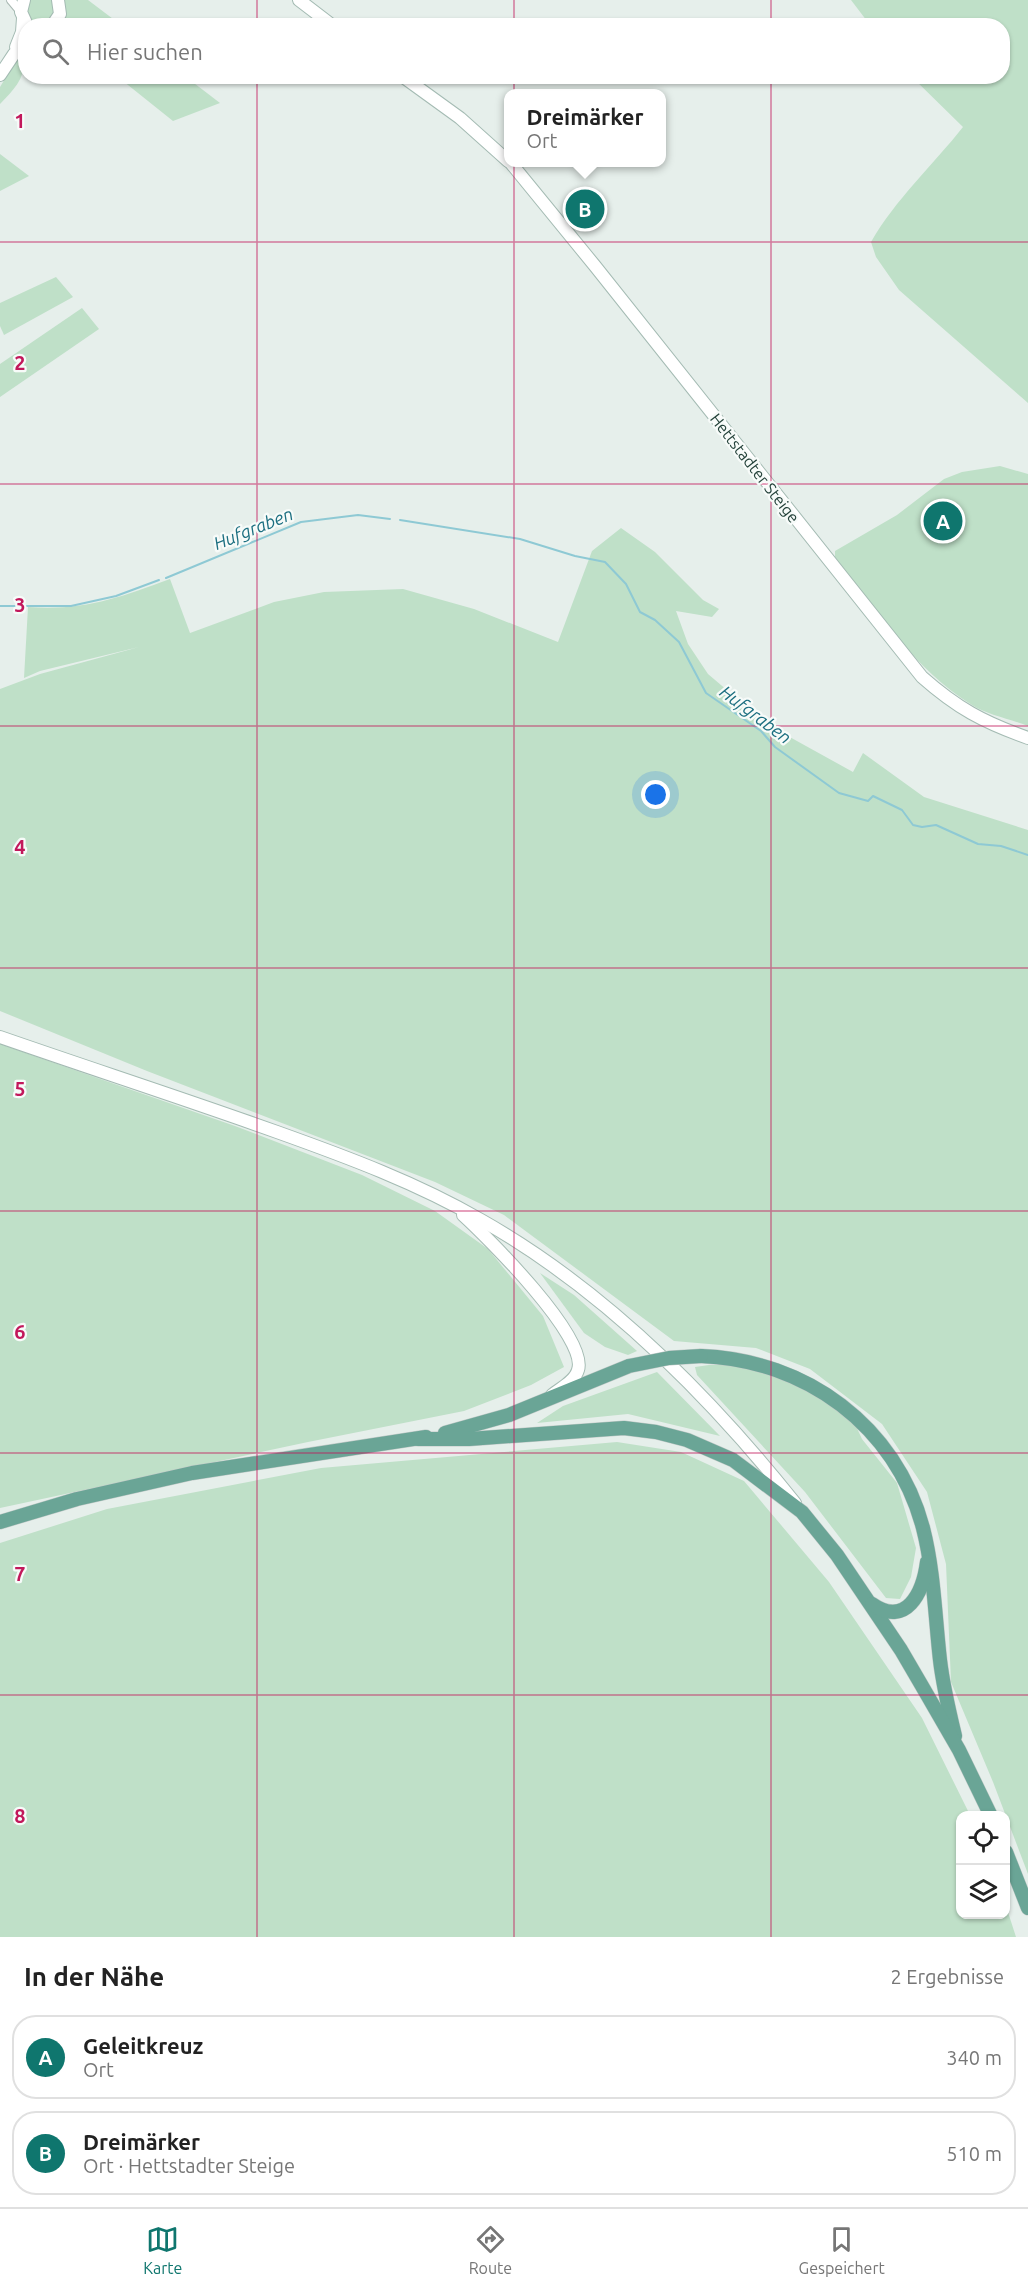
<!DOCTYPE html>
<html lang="de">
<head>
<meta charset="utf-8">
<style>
  :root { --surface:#fff; --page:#f2f2f2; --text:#222; --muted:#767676; --line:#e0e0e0; --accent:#0f766e }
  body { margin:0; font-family:Ubuntu,sans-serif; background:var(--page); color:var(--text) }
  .controls { position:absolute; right:18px; bottom:18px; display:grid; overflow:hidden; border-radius:12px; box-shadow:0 2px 4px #0004 }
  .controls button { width:54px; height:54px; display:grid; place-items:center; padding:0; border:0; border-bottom:2px solid var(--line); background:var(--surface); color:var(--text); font:30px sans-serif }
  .you { position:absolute; left:656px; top:795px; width:21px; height:21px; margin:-15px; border:4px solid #fff; border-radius:50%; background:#1a73e8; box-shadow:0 0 0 9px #1a73e833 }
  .badge { display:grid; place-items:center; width:39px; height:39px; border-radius:50%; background:var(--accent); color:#fff; font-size:20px; font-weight:700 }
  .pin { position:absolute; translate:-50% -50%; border:3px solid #fff; box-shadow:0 2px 6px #0006 }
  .popup { position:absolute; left:504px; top:89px; width:162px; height:78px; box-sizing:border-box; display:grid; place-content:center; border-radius:12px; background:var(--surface); filter:drop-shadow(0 2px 4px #0005); font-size:20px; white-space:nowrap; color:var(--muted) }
  .popup b { font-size:22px; color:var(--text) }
  .popup::after { content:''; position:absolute; left:50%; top:100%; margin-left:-12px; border:12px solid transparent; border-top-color:var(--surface) }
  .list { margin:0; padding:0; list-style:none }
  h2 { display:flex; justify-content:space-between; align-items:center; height:78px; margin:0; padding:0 24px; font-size:26px }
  h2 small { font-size:20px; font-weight:400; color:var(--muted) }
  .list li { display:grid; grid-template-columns:39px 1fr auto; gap:18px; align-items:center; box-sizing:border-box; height:84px; margin:0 12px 12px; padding:0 12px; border:2px solid var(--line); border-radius:24px }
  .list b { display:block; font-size:22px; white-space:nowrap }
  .list p { margin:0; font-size:20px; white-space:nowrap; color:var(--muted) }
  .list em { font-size:20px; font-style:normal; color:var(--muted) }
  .icon { flex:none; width:33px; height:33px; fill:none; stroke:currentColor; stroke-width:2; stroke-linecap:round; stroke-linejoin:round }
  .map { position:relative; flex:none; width:1028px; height:1937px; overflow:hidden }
  .search { position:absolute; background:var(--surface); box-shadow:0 2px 4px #0004; left:18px; right:18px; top:18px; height:66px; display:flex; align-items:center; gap:15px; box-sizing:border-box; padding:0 21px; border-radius:24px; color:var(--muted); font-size:22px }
  .sheet { height:270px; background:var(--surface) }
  nav { display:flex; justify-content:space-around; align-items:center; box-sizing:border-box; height:84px; border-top:2px solid var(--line); background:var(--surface); font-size:16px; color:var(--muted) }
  nav a { display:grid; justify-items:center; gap:3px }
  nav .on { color:var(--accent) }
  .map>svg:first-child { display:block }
  .green { fill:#bfe0c8 }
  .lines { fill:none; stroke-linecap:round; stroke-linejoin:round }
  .stream { stroke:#8ec9d4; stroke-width:2 }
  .minor-casing { stroke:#a8b8b2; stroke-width:10 }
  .secondary-casing { stroke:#a4bbb3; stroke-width:14 }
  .primary-casing { stroke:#c2cac8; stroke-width:15 }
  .minor { stroke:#fff; stroke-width:8 }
  .secondary { stroke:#fff; stroke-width:12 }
  .primary { stroke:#6aa596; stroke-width:14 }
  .primary-bridge-casing { stroke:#c2cac8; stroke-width:15; stroke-linecap:butt }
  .primary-bridge { stroke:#6aa596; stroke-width:14 }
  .grid { fill:none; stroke:#c2185b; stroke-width:1.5; stroke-opacity:0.55 }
  .labels { text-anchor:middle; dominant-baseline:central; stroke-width:4.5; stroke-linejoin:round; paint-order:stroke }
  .street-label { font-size:16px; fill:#24423a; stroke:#f7fbf9 }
  .water-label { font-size:18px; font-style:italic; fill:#1c6f80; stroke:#f7fbf9 }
  .grid-label { font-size:20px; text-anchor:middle; font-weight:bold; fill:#c2185b; stroke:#f7fbf9; stroke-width:4.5; stroke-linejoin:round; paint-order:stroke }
</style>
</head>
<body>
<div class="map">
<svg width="1028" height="1937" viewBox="0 0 1028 1937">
  <rect width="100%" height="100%" fill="#e6efeb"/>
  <g class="green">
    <polygon points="28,0 52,0 56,13 47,24 37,25 28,20 26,5"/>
    <polygon points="63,0 88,0 121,25 60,26 66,11"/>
    <path d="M851,0H1028V403L899,290L876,257L871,242C895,200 933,165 963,127L912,77L1002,76V26L870,25Z"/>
    <path d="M25,46C25,77 21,82 0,104V87Z"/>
    <polygon points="118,77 186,77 220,103 173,121"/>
    <polygon points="0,154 29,176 0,191"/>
    <polygon points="56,277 73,297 4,335 0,326 0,303"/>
    <polygon points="82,308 99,329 0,397 0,364"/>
    <path d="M1000,466L1028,474V726C1010,719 988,715 972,705C914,669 875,609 835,557V551L897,515L944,479L962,472Z"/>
    <path d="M621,528L655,552L703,600L719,609L712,617L676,611L688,644L708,674L768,725L853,772L863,753L924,797L1028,830V1874L993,1782L951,1682L946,1564L927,1492L882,1424L810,1369L756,1348L674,1341L504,1215L435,1182L147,1071L0,1011V689L40,674L139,647L40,671L24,678L28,607C83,611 119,598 170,579L190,633L274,602L324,592L403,589L474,609L558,642L592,551Z"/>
    <polygon points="0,1044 235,1126 362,1175 435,1211 488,1249 543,1316 564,1367 531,1385 464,1411 308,1442 0,1508"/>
    <polygon points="540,1273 574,1295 637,1351 628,1355 605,1347 584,1333"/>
    <polygon points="709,1365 735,1365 772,1373 829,1401 855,1424 862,1439 897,1483 916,1548 911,1577 900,1599 886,1598 805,1492 697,1375 695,1367"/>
    <polygon points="657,1372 720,1436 628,1414 537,1423 563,1406"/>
    <polygon points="617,1442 681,1452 744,1481 829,1582 922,1718 970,1815 960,1816 960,1914 1006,1914 1006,1906 1016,1937 0,1937 0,1543 107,1509 321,1468"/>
  </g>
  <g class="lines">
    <g class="stream">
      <polyline points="400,520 520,539 575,556 605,562 626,584 640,612 655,620 679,642 706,693 761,731 775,747 839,793 868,801 873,796 902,810 913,825 922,827 936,825 978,844 1001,846 1028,855"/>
      <polyline points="166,578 301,522 358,515 390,519"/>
      <polyline points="0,606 71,606 116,596 159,580"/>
    </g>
    <defs>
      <polyline id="minor" points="11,0 21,12"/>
      <g id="secondary">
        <polyline points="24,0 21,12 26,23"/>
        <polyline points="299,0 333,26"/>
        <polyline points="52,26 60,14 58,0"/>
        <polyline points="16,47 22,32 23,18"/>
        <polyline points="0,75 14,54 26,41"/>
        <polyline points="402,76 460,118 508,161"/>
        <path d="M510,162L595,266L922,677C957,708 983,722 1028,738"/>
        <path d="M0,1037C92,1069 185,1099 277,1132C347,1157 417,1183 481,1220C603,1289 708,1394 795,1503"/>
        <path d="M463,1215C487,1237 589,1338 578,1370C575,1381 561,1388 552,1395"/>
      </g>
      <g id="primary">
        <path d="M701,1356C806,1360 896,1426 923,1528C934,1571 935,1616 940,1660C943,1686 949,1711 955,1736"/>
        <polyline points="445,1433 509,1415 629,1366"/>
        <polyline points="418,1439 469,1439 624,1428 656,1432 687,1440 733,1460 802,1512 837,1555 901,1650 922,1686 959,1750 991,1816"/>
        <polyline points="0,1522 77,1499 192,1473 426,1437"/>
        <path d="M872,1604C906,1628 923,1593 927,1562"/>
        <polyline points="1006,1852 1028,1908"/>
      </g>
    </defs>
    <use href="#minor" class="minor-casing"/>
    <use href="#secondary" class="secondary-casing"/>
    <use href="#primary" class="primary-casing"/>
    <use href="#minor" class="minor"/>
    <use href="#secondary" class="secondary"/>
    <use href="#primary" class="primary"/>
    <defs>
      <polyline id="primary-bridge" points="629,1366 669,1358 701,1356"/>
    </defs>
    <use href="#primary-bridge" class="primary-bridge-casing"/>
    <use href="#primary-bridge" class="primary-bridge"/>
  </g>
  <path class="grid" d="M257,0V26M514,0V26M771,0V26M257,76V1937M514,76V1937M771,76V1937M0,242H1028M0,484H1028M0,726H1028M0,968H1028M0,1211H1028M0,1453H1028M0,1695H1028"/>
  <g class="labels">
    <g class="street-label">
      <text transform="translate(755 468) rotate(52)">Hettstadter Steige</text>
    </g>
    <g class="water-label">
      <text transform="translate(253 528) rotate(-22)">Hufgraben</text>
      <text transform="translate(756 714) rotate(37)">Hufgraben</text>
    </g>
  </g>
  <g class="grid-label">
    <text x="20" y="128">1</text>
    <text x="20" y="370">2</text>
    <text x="20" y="612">3</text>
    <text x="20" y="854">4</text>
    <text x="20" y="1096">5</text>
    <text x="20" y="1339">6</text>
    <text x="20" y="1581">7</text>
    <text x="20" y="1823">8</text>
  </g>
</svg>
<div class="controls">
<button><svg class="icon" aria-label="locate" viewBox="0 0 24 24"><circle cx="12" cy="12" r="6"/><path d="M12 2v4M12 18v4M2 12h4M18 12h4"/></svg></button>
<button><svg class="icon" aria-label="layers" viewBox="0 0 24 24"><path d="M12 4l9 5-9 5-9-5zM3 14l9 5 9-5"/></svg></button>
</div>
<div class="you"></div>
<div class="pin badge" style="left:943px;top:521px">A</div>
<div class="pin badge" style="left:585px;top:209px">B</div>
<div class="popup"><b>Dreimärker</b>Ort</div>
<div class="search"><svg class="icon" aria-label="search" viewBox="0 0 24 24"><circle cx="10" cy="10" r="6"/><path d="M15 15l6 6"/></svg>Hier suchen</div>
</div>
<section class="sheet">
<h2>In der Nähe<small>2 Ergebnisse</small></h2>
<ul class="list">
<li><span class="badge">A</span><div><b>Geleitkreuz</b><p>Ort</p></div><em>340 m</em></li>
<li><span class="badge">B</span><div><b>Dreimärker</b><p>Ort · Hettstadter Steige</p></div><em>510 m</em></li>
</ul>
</section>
<nav>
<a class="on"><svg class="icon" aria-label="map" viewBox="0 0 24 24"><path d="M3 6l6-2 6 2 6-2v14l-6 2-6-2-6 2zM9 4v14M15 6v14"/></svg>Karte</a>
<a><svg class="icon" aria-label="directions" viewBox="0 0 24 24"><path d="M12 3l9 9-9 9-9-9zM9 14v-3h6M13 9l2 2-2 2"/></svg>Route</a>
<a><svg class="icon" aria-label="saved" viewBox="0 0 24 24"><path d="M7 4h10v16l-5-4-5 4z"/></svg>Gespeichert</a>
</nav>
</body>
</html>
